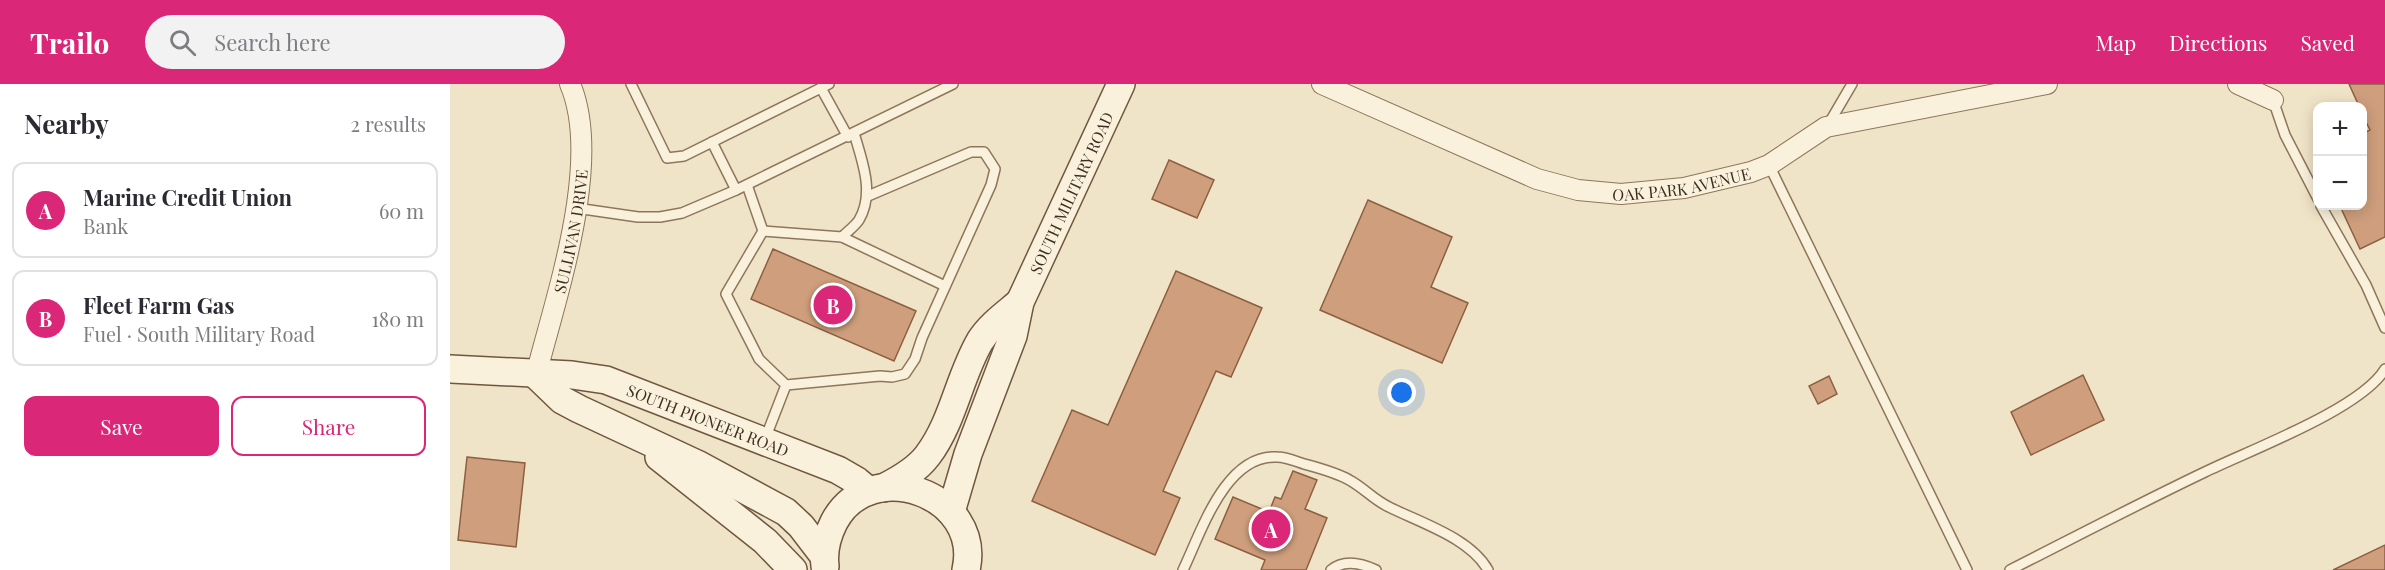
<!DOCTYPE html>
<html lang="en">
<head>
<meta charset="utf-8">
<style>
  :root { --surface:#fff; --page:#f2f2f3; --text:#2b2b33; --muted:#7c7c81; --line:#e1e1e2; --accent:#db2777 }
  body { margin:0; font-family:"Playfair Display",serif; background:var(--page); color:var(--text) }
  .controls { position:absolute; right:18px; top:18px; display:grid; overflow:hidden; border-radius:12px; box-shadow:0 3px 15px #0003 }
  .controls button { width:54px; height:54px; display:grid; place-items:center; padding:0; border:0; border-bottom:2px solid var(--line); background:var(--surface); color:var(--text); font:30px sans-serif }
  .you { position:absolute; left:952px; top:309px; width:21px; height:21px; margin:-15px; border:4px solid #fff; border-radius:50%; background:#1a73e8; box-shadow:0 0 0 9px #1a73e833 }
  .badge { display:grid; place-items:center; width:39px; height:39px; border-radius:50%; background:var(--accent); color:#fff; font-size:20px; font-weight:700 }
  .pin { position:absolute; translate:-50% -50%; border:3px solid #fff; box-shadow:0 2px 6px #0006 }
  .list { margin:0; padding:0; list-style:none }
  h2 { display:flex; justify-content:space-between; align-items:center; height:78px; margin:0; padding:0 24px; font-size:26px }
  h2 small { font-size:20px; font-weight:400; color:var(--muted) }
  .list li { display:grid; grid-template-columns:39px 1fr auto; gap:18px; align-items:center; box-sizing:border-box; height:96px; margin:0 12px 12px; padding:0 12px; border:2px solid var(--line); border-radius:12px }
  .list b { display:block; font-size:22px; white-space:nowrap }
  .list p { margin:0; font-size:20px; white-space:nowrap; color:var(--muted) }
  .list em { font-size:20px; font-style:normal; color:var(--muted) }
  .actions { display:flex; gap:12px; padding:18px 24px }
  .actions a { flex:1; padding:14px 0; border:2px solid var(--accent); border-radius:12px; text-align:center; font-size:21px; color:var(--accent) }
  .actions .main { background:var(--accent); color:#fff }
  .icon { flex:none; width:33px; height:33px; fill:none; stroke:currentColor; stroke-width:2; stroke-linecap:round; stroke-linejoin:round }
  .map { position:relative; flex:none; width:1935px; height:486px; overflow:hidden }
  header { display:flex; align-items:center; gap:36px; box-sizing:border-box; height:84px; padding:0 30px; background:var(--accent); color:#fff }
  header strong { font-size:28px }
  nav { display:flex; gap:33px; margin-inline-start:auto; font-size:21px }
  .search { width:420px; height:54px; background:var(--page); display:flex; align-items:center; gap:15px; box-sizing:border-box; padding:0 21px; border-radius:33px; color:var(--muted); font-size:22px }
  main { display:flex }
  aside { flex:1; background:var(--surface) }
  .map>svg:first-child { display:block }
  .building { fill:#cf9f7d; stroke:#8d5f41; stroke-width:1.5 }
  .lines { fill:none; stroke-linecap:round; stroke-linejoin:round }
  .service-casing { stroke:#8d765c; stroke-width:12 }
  .minor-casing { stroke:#8d765c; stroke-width:22 }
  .secondary-casing { stroke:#6f573f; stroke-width:30 }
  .service { stroke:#faf1dc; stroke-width:9 }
  .minor { stroke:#faf1dc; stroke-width:20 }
  .secondary { stroke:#faf1dc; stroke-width:27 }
  .labels { text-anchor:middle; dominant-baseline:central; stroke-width:4.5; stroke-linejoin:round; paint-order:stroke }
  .street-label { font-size:16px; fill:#3d2e20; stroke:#f7eed8 }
</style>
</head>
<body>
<header>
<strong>Trailo</strong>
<div class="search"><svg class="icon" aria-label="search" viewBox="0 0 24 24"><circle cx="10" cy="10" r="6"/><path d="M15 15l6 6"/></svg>Search here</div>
<nav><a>Map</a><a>Directions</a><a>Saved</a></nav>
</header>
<main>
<aside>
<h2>Nearby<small>2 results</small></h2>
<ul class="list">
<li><span class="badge">A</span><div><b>Marine Credit Union</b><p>Bank</p></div><em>60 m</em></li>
<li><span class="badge">B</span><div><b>Fleet Farm Gas</b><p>Fuel · South Military Road</p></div><em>180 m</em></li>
</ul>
<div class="actions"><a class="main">Save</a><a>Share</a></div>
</aside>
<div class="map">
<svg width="1935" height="486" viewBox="0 0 1935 486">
  <rect width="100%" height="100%" fill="#f0e4c8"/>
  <g class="building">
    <polygon points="1899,0 1935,0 1935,153 1910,165 1890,122 1912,122 1912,50 1920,46 1912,30 1912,22 1909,22"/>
    <polygon points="719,76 764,96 747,134 702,115"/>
    <polygon points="918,116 1002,153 981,203 1018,219 992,279 870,226"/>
    <polygon points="323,165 466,227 444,277 301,215"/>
    <polygon points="726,187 812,224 781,293 766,287 713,407 730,414 705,471 582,417 622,326 658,341"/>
    <polygon points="1633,291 1654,336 1581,371 1561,328"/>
    <polygon points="1379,292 1387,310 1368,320 1359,302"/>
    <polygon points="17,373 75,379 66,463 8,456"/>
    <polygon points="843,387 867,396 855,425 877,434 856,486 811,486 815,476 765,455 783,413 819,428 825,413 831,415"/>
    <polygon points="1935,461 1935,486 1883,486"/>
  </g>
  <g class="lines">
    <defs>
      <g id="service">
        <polyline points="181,0 217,74 234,72 379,0"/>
        <polyline points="371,4 398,53"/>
        <polyline points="1823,16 1835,51 1868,115"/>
        <polyline points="1378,41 1402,0"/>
        <polyline points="262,58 286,106"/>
        <polyline points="1319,81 1517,486"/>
        <polyline points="297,101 313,147 276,210 309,275 336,301 315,355"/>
        <polyline points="1871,122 1916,201 1935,244"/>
        <polyline points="126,124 188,133 210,133 232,129 286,106 503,0"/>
        <path d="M313,147L392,153C398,147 405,142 409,136C425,109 412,77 404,49"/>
        <polyline points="392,153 495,202"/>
        <polyline points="336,301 430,292 442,293 455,290 465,275 472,254 541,101 545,85 534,68 521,68 418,112"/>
        <path d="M733,486C751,449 775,370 827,373C836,373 845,377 854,380C869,384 888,389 901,397C915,405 924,416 939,423C971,439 1020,454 1038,486"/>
        <path d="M881,486C894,475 911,479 926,486"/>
        <path d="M1560,486C1625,453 1690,419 1755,388C1800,366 1911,325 1935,285"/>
      </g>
      <g id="minor">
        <path id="s1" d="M872,0L1087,95L1128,106L1171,110L1234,104L1301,88L1319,81L1376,43L1597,0"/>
        <polyline points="1788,0 1823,16"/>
        <path id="s2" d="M86,291C106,212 153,77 120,0"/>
      </g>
      <g id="secondary">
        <path id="s3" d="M0,285L122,291L156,296L388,386L407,397L419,407"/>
        <polyline points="86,291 112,316 129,325 247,380 336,428 351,442 374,472"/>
        <polyline points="209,373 315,457 343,486"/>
        <path d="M433,404C449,396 467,386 478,371C503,338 509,293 530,257C540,241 556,230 570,218"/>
        <path id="s4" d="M501,428L518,370L563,252L570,218L671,0"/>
        <path d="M375,482C373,466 377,452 384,438C420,370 533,410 516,486"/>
      </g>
    </defs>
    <use href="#service" class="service-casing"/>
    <use href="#minor" class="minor-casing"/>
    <use href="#secondary" class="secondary-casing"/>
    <use href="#service" class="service"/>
    <use href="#minor" class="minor"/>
    <use href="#secondary" class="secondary"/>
  </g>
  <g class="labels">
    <g class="street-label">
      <text stroke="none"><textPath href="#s1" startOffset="382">OAK PARK AVENUE</textPath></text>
      <text stroke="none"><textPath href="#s4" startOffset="342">SOUTH MILITARY ROAD</textPath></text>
      <text stroke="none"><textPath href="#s2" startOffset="148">SULLIVAN DRIVE</textPath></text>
      <text stroke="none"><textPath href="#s3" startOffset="266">SOUTH PIONEER ROAD</textPath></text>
    </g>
  </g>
</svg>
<div class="controls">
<button>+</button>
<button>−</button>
</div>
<div class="you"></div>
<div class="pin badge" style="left:821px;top:445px">A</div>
<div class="pin badge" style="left:383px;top:221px">B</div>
</div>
</main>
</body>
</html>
